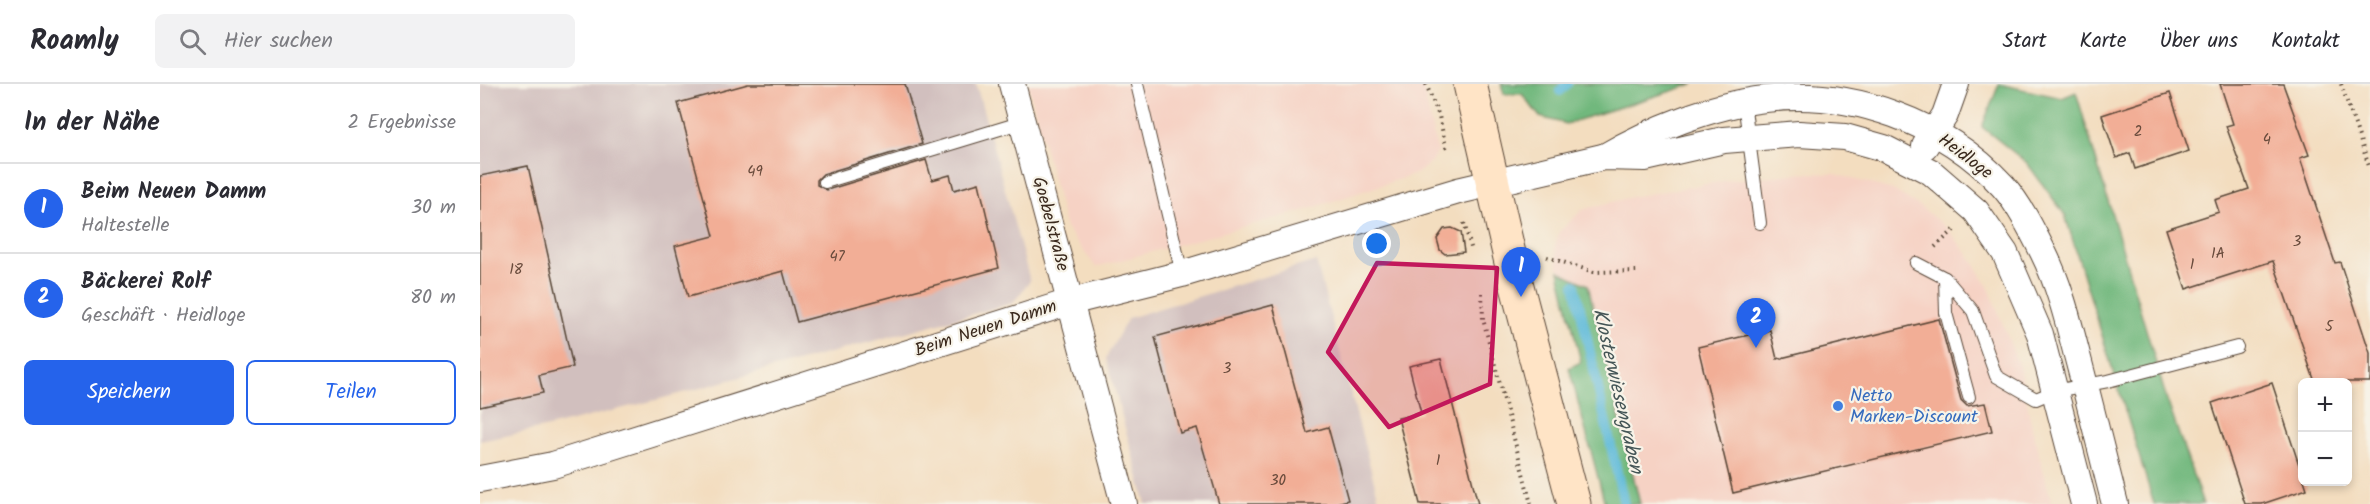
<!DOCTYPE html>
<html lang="de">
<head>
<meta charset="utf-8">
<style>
  :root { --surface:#fff; --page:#f2f2f3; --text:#2b2b33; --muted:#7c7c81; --line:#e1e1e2; --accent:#2563eb }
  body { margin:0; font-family:Kalam,sans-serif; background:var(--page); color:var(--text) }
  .controls { position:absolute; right:18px; bottom:18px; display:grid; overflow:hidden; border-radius:9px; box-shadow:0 3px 9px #0003 }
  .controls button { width:54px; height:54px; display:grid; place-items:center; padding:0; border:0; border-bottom:2px solid var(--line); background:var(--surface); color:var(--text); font:30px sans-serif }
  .you { position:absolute; left:897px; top:160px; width:21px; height:21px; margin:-15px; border:4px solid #fff; border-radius:50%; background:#1a73e8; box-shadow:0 0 0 9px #1a73e833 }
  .badge { display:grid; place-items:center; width:39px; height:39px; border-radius:50%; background:var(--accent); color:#fff; font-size:20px; font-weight:700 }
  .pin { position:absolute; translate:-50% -50px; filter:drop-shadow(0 2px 3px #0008) }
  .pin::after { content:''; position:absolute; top:32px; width:21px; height:18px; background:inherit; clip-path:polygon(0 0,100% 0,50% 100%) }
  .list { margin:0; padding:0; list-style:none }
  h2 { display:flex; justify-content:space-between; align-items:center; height:78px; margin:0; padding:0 24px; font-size:26px }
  h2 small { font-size:20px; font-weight:400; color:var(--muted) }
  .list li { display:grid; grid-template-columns:39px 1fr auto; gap:18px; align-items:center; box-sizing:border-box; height:90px; padding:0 24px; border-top:2px solid var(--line) }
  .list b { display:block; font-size:22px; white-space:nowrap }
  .list p { margin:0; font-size:20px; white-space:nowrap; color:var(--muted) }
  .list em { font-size:20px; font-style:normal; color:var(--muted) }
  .actions { display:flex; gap:12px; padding:18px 24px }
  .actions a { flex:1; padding:14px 0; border:2px solid var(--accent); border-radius:9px; text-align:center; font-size:21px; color:var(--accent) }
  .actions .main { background:var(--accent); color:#fff }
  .icon { flex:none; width:33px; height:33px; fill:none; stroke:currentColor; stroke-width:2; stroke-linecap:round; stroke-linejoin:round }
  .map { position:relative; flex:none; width:1890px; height:420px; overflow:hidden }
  header { display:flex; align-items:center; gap:36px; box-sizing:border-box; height:84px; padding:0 30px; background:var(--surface); border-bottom:2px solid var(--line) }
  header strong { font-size:28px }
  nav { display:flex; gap:33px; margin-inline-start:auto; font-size:21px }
  .search { width:420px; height:54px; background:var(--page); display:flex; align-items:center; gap:15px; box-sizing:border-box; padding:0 21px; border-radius:9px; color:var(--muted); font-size:22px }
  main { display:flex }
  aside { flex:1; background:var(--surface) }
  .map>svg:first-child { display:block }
  .built { fill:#f6d2c4 }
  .industrial { fill:#d1bfbe }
  .forest { fill:#71b87d; stroke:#56714e; stroke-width:1.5 }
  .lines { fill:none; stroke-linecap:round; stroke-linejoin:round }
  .stream { stroke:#59b8d8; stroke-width:10 }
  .building { fill:#f2ae96 }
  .lane-casing { stroke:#574536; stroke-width:14 }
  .street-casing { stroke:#574536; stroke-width:28 }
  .secondary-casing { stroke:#574536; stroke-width:35 }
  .path { stroke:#574536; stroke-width:4; stroke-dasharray:1.5 4.5; stroke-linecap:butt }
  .lane { stroke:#fff; stroke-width:12 }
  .street { stroke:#fff; stroke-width:26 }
  .secondary { stroke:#ffe4c6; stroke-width:33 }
  .marked { fill:#c2185b; fill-opacity:0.2; stroke:#c2185b; stroke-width:4.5; stroke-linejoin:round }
  .shop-dot { fill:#3f7fe0; stroke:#f7f3e8; stroke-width:2 }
  .labels { text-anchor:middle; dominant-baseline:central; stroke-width:4.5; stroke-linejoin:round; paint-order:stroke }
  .number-label { font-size:15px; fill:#694b3c }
  .street-label { font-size:18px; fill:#3b2a1e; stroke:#f7f3e8 }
  .shop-label { font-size:18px; fill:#366cbe; stroke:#f7f3e8; text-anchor:start }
  .water-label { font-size:20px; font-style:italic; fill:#445556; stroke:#f7f3e8 }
</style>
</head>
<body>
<header>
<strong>Roamly</strong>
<div class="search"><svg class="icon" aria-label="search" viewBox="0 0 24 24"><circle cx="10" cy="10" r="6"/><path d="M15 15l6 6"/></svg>Hier suchen</div>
<nav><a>Start</a><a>Karte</a><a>Über uns</a><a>Kontakt</a></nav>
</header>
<main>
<aside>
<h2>In der Nähe<small>2 Ergebnisse</small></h2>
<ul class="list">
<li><span class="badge">1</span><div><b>Beim Neuen Damm</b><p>Haltestelle</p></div><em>30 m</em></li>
<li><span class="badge">2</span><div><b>Bäckerei Rolf</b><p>Geschäft · Heidloge</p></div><em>80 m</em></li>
</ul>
<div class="actions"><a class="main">Speichern</a><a>Teilen</a></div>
</aside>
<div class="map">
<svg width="1890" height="420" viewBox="0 0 1890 420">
  <rect width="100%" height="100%" fill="#f7f3e8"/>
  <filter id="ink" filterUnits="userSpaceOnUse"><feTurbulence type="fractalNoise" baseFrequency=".0167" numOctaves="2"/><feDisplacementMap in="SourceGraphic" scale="12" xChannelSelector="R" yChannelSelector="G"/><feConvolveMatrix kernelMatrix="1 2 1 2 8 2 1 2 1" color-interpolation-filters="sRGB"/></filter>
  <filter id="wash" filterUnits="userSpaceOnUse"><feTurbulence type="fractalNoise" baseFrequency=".008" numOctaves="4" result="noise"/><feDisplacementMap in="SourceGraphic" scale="24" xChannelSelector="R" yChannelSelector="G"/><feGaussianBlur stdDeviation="1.35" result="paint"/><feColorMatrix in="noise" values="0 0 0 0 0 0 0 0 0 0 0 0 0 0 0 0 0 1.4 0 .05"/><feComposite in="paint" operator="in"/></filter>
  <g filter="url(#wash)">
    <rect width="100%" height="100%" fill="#f3ddbf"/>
    <g class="built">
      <polygon points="548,0 942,0 957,67 951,78 938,89 826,126 616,183 586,144"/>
      <polygon points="1325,89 1355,90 1413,106 1441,123 1469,146 1493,177 1509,204 1541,288 1552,344 1572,420 1160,420 1108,201 1079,187 1075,162 1079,148 1102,126 1151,113 1250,96"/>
    </g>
    <g class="industrial">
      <polygon points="0,0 496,0 550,197 533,219 180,315 64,344 0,357"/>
      <polygon points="836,177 900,420 666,420 626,274 648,234"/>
    </g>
    <g class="forest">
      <polygon points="1021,0 1214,0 1086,40 1060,33 1042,10 1024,10"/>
      <polygon points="1519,0 1582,14 1596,8 1686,313 1723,420 1674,420 1585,131 1547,79 1502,43"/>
      <polygon points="1079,187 1108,201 1160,420 1125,420 1089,284 1101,278"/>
    </g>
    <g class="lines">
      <g class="stream">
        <polyline points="1080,7 1087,0"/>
        <polyline points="1095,201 1144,420"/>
      </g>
    </g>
    <g id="blocks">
      <g class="building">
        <polygon points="268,0 425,0 442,60 343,90 337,96 337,101 347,106 446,76 452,96 470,91 474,106 499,99 519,184 317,238 303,187 208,213 195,162 234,152 198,19"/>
        <polygon points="1740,0 1803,0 1829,71 1820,74 1855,179 1860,178 1890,269 1890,298 1835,298 1793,177 1706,205 1686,145 1739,128 1735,116 1769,105 1746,42 1753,40"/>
        <polygon points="1690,9 1709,67 1655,85 1650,69 1636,74 1622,31"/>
        <polygon points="48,82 93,283 59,291 63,309 0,323 0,92"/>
        <polygon points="964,145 972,144 981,148 984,168 965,170 960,166 957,155"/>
        <polygon points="793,221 827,349 848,343 868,416 853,420 739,420 717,344 700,349 675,253"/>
        <polygon points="1459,235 1481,316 1487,322 1505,319 1512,347 1253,409 1218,263 1290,246 1297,275"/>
        <polygon points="961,275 998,420 940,420 918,334 941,329 929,282"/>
        <polygon points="1792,299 1827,405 1782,420 1765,420 1732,319"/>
      </g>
    </g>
  </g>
  <g filter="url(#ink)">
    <use href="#blocks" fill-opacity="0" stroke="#574536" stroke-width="1.5"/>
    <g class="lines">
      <defs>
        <g id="lane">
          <polyline points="657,0 702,190"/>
          <polyline points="1264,18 1280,139"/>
          <polyline points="345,98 543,38"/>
          <polyline points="1436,179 1465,194 1493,227 1516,292 1556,315 1575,307 1628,297 1757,263"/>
          <polyline points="1465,194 1466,229 1489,313"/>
        </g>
        <g id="street">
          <polyline points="532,0 644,420"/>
          <polyline points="1445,62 1465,31 1476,0"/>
          <path d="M1124,73C1170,46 1232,21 1285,15C1371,4 1464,38 1523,102C1539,120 1552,146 1563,168C1579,200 1588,236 1597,271C1610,320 1622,370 1635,420"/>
          <polyline points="0,395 73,381 590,218 702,190 978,107 1123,73 1165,74 1244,56 1319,50 1365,53 1404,64 1451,88 1496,127 1525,169 1560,250 1604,420"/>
        </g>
        <polyline id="secondary" points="990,0 1033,187 1094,420"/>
      </defs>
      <use href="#lane" class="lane-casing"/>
      <use href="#street" class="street-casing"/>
      <use href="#secondary" class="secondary-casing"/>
      <g class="path">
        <polyline points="946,0 959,32 967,67"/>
        <polyline points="1861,0 1890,85"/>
        <polyline points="984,139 992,167"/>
        <polyline points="1455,163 1474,146"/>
        <polyline points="1067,173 1114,188 1157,187"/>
        <polyline points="1002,209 1003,235 1051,420"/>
      </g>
      <use href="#lane" class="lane"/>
      <use href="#street" class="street"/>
      <use href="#secondary" class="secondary"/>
    </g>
  </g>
  <path class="marked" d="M897,179L1017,184L1010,300L909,343L848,268Z"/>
  <circle class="shop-dot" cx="1358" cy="322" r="6"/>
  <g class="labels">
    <g class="number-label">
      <text x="1658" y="48">2</text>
      <text x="1787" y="56">4</text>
      <text x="275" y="88">49</text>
      <text x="1817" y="158">3</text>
      <text x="1738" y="170">1A</text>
      <text x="357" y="173">47</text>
      <text x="1712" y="181">1</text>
      <text x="36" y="186">18</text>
      <text x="1849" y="243">5</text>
      <text x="747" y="285">3</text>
      <text x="958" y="377">1</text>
      <text x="798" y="397">30</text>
    </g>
    <g class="street-label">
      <text transform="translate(1485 73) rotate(37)">Heidloge</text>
      <text transform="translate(570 140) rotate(75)">Goebelstraße</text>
      <text transform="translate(506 245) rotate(-18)">Beim Neuen Damm</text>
    </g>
    <g class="shop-label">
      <text x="1370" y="312">Netto<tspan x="1370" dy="21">Marken-Discount</tspan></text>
    </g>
    <g class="water-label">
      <text transform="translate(1137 307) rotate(77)">Klosterwiesengraben</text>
    </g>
  </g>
</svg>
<div class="controls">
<button>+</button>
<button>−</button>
</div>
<div class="you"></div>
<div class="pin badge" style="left:1041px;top:213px">1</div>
<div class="pin badge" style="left:1276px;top:264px">2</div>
</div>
</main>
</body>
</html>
